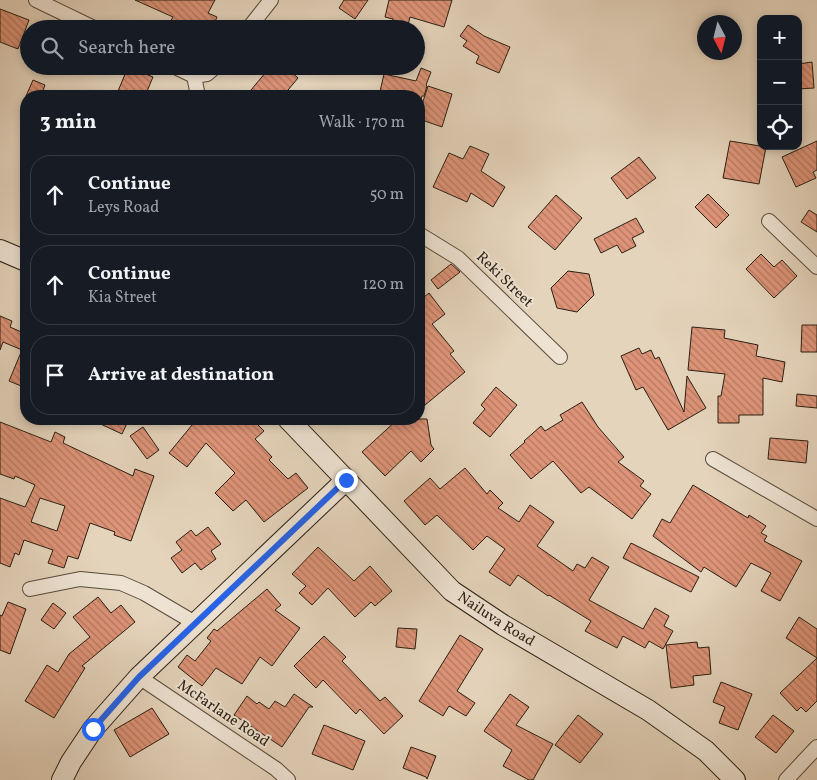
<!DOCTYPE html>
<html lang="en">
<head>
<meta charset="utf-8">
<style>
  :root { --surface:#171b24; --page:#242831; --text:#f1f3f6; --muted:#9ea1a6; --line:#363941 }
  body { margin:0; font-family:Vollkorn,serif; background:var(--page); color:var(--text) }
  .controls { position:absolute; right:15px; top:15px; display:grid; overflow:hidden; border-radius:10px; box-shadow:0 2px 8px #0003 }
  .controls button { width:45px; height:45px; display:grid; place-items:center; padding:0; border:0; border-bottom:1px solid var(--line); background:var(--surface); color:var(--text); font:25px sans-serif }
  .compass { position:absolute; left:697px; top:15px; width:45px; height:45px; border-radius:50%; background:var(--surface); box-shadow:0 2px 8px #0003; rotate:173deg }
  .stop { position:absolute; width:15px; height:15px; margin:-11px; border:4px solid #2563eb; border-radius:50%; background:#fff }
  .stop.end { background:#2563eb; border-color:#fff; box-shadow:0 1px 5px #0008 }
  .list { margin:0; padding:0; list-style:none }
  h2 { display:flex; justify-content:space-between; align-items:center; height:65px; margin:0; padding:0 20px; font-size:21px }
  h2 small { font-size:16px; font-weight:400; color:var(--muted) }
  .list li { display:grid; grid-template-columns:32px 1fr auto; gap:15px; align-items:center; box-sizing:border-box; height:80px; margin:0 10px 10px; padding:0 10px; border:1px solid var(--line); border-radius:20px }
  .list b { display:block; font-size:19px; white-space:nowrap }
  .list p { margin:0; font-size:16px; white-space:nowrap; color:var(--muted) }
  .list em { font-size:16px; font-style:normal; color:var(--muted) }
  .icon { flex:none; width:28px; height:28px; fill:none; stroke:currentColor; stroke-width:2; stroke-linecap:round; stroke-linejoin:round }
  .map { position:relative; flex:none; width:817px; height:780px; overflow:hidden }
  .search { position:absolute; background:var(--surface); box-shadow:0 2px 8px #0003; left:20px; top:20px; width:405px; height:55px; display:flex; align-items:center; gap:12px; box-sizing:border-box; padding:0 18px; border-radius:28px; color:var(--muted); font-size:19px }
  .panel { position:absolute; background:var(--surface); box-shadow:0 2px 8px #0003; left:20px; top:90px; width:405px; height:335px; border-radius:20px }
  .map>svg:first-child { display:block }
  .building { fill:url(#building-back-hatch); stroke:#2a1f11; fill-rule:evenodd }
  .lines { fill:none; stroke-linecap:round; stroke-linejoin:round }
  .street-casing { stroke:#594c3c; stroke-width:16 }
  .secondary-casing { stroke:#2a1f11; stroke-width:22 }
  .street { stroke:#eee3d3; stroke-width:14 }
  .secondary { stroke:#eee3d3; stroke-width:20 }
  .route { stroke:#2563eb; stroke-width:6 }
  .labels { text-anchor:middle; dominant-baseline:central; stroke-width:4; stroke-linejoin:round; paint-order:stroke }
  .street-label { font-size:15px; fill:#2a1f11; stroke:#eee3d3 }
</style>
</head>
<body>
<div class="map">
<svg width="817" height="780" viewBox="0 0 817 780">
  <defs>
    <pattern id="building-back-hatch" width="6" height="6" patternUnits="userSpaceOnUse" patternTransform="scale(1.25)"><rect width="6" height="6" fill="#de9478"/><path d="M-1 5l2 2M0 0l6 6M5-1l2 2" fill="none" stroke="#b47861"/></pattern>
  </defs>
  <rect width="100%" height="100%" fill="#e5d4bc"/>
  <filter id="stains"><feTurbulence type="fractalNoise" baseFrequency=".004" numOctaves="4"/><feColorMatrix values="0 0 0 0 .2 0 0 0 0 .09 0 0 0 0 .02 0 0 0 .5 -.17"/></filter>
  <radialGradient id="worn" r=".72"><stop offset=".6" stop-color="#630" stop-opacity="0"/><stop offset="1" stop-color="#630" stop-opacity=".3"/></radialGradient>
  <g class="building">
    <polygon points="135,0 215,0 208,13 217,17 212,29 185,29 170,22 173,17"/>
    <polygon points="344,0 368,0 355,19 339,8"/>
    <polygon points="389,0 452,0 444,27 410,17 407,29 390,29 393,19 385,17"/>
    <polygon points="0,9 29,20 18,49 0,42"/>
    <polygon points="468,25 484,36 510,47 499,73 476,63 479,56 463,46 467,41 460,36"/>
    <polygon points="812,62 814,88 798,89 798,64"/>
    <polygon points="271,66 285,66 298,78 283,96 259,96 251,90"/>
    <polygon points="128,67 153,77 145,96 116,96"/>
    <polygon points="421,68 431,72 426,85 427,86 424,96 422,96 419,105 419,96 379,96 384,74 416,81"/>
    <polygon points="33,80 45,85 41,96 26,96"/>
    <polygon points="428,86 452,94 442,127 419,119 419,114"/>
    <polygon points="730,141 766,147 759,184 723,178"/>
    <polygon points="817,141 817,170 813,172 816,178 796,187 782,157"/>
    <polygon points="470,146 489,154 481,171 505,187 493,207 471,193 467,202 433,187 449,153 463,159"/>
    <polygon points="639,157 656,178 627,199 611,178"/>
    <polygon points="708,194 729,215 716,228 695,207"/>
    <polygon points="556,195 582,218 555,250 528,227"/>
    <polygon points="809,210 817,215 817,232 801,222"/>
    <polygon points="636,218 644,232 632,238 636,246 622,253 617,245 601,253 594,239"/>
    <polygon points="761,254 774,267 782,260 797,276 774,298 746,269"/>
    <polygon points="451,264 460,272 438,289 431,280"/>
    <polygon points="568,271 589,274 594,295 577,312 557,308 551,288"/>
    <polygon points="429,293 445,314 432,324 454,351 450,354 465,372 419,410 419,301"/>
    <polygon points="0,316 12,321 10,327 26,334 26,388 9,381 22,350 3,342 0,350"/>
    <polygon points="802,325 817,325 817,352 801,352"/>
    <polygon points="692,327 725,330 724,338 758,345 756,356 785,362 782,382 763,378 763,415 739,415 739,423 718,423 718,396 721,396 725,374 688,370"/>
    <polygon points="639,348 642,354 651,350 655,359 659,357 684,412 687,376 706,408 668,430 643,387 636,390 621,356"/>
    <polygon points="496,387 517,405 490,437 473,423 485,409 481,405"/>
    <polygon points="797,394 817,396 817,408 796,406"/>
    <polygon points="582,402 598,427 624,457 618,462 644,481 640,486 651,494 632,519 589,487 581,493 553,461 531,479 510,455 525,442 524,441 541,426 545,431 563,420 560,415"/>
    <polygon points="90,419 129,419 122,434"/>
    <polygon points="197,419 252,419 264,431 255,439 272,457 269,460 288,479 296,473 308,488 264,522 246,500 233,511 215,493 235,473 206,443 187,467 169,453"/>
    <polygon points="398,419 427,419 431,445 434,449 421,462 411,451 385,476 362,452"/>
    <path d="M0,422L51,442L55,432L65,437L63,443L133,476L135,469L154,476L131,541L114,535L115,532L90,523L78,559L68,556L64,568L48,563L53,550L24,540L19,555L15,553L10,567L0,563V498L25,507L35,485L15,476L14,479L0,474ZM40,498L65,506L57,531L31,522Z"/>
    <polygon points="143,427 159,450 147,459 130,436"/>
    <polygon points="770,438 808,441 806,463 768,459"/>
    <polygon points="465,468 487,494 490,490 503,503 498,508 519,522 530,505 554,522 537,546 573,571 577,564 585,568 592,557 609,567 589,600 643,629 655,608 669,616 664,626 673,631 663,649 649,641 645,648 623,636 617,648 585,631 591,621 549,595 548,596 518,575 510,586 489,572 505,549 487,536 473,550 437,515 425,525 404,501 430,478 440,489"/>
    <polygon points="693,485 748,518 749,515 766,526 761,533 767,536 764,541 802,561 780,601 761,591 771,573 751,563 736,587 704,567 701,572 653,536 662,519 670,523"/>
    <polygon points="208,527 221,544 211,551 216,559 201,570 195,563 182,573 171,558 182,550 176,542 191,530 196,536"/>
    <polygon points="631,543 699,577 691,592 623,558"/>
    <polygon points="318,547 354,581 370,566 392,591 375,606 371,602 355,617 328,588 312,605 299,593 306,586 292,574"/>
    <polygon points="267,589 281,605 275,610 300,628 272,666 260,657 242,684 216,668 202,686 178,667 187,655 195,661 211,641 207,638 214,629 217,631"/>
    <polygon points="98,597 111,613 121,605 135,622 82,666 85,668 54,718 25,701 47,665 58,672 69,654 90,637 73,617"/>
    <polygon points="8,602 26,609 10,654 0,650 0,615 2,616"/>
    <polygon points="53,603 66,613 54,629 41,620"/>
    <polygon points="799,617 817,629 817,701 806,712 801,707 797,711 780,693 817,658 786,638"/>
    <polygon points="398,628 417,629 415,649 396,647"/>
    <polygon points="460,635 483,649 457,691 475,703 466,716 449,706 443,716 419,701"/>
    <polygon points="324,636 346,657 342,661 380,701 385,697 403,716 384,734 360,709 356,714 323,680 316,688 294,666"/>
    <polygon points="697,642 698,648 709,647 711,674 693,676 694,685 671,688 666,645"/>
    <polygon points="721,682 752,694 738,730 719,723 725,707 713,702"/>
    <polygon points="294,694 313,707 309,707 282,747 234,715 247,696 257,704 259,702 269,709 275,701 285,707"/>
    <polygon points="510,694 529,707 516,725 553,744 533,780 529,780 503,766 512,750 484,731"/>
    <polygon points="152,708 169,734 130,757 114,730"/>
    <polygon points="578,715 603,734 580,763 555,745"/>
    <polygon points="773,715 794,731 776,753 755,737"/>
    <polygon points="324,725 365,741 353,770 312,754"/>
    <polygon points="411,747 436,756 427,779 426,777 403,768"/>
  </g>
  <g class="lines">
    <defs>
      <g id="street">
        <polyline points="36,0 96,29"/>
        <polyline points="248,29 271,0"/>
        <polyline points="173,66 194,76 207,74 216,66"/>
        <polyline points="194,76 198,96"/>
        <polyline points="769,221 817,267"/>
        <polyline points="419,234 458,258 560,357"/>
        <polyline points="713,459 817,519"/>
        <polyline points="30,589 80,579 121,583 144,593 195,623"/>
        <polyline points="139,677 276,769 288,780"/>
        <polyline points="786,780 817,747"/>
      </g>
      <g id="secondary">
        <polyline points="0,250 26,261"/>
        <path id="s1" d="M288,419L452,591L503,625L648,710L706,751L735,780"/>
        <polyline points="62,780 71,762 93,729 139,677 346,480"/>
      </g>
    </defs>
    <use href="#street" class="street-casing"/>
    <use href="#secondary" class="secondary-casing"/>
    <use href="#street" class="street"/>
    <use href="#secondary" class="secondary"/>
  </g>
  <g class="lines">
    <polyline class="route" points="93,729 139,677 346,480"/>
  </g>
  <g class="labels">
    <g class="street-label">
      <text transform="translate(504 280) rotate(44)">Reki Street</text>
      <text stroke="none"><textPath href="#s1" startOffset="290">Nailuva Road</textPath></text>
      <text transform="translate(223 714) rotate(34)">McFarlane Road</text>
    </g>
  </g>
  <rect width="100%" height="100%" filter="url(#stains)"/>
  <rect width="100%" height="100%" fill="url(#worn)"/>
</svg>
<div class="controls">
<button>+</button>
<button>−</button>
<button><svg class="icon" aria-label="locate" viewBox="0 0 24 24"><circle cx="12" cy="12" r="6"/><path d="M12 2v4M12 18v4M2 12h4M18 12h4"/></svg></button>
</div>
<svg class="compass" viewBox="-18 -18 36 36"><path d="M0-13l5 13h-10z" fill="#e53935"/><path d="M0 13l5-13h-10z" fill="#9ea1a6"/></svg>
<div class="stop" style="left:93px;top:729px"></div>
<div class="stop end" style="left:346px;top:480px"></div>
<div class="search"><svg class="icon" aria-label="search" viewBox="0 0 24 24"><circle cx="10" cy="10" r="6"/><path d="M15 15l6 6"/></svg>Search here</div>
<section class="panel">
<h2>3 min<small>Walk · 170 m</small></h2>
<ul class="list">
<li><svg class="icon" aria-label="ahead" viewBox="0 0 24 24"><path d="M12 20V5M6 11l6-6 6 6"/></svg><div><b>Continue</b><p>Leys Road</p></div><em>50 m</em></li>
<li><svg class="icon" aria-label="ahead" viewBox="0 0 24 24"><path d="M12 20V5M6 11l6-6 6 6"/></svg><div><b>Continue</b><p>Kia Street</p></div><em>120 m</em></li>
<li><svg class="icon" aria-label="arrive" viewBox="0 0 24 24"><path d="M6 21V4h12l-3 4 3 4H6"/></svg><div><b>Arrive at destination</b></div></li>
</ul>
</section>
</div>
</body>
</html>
